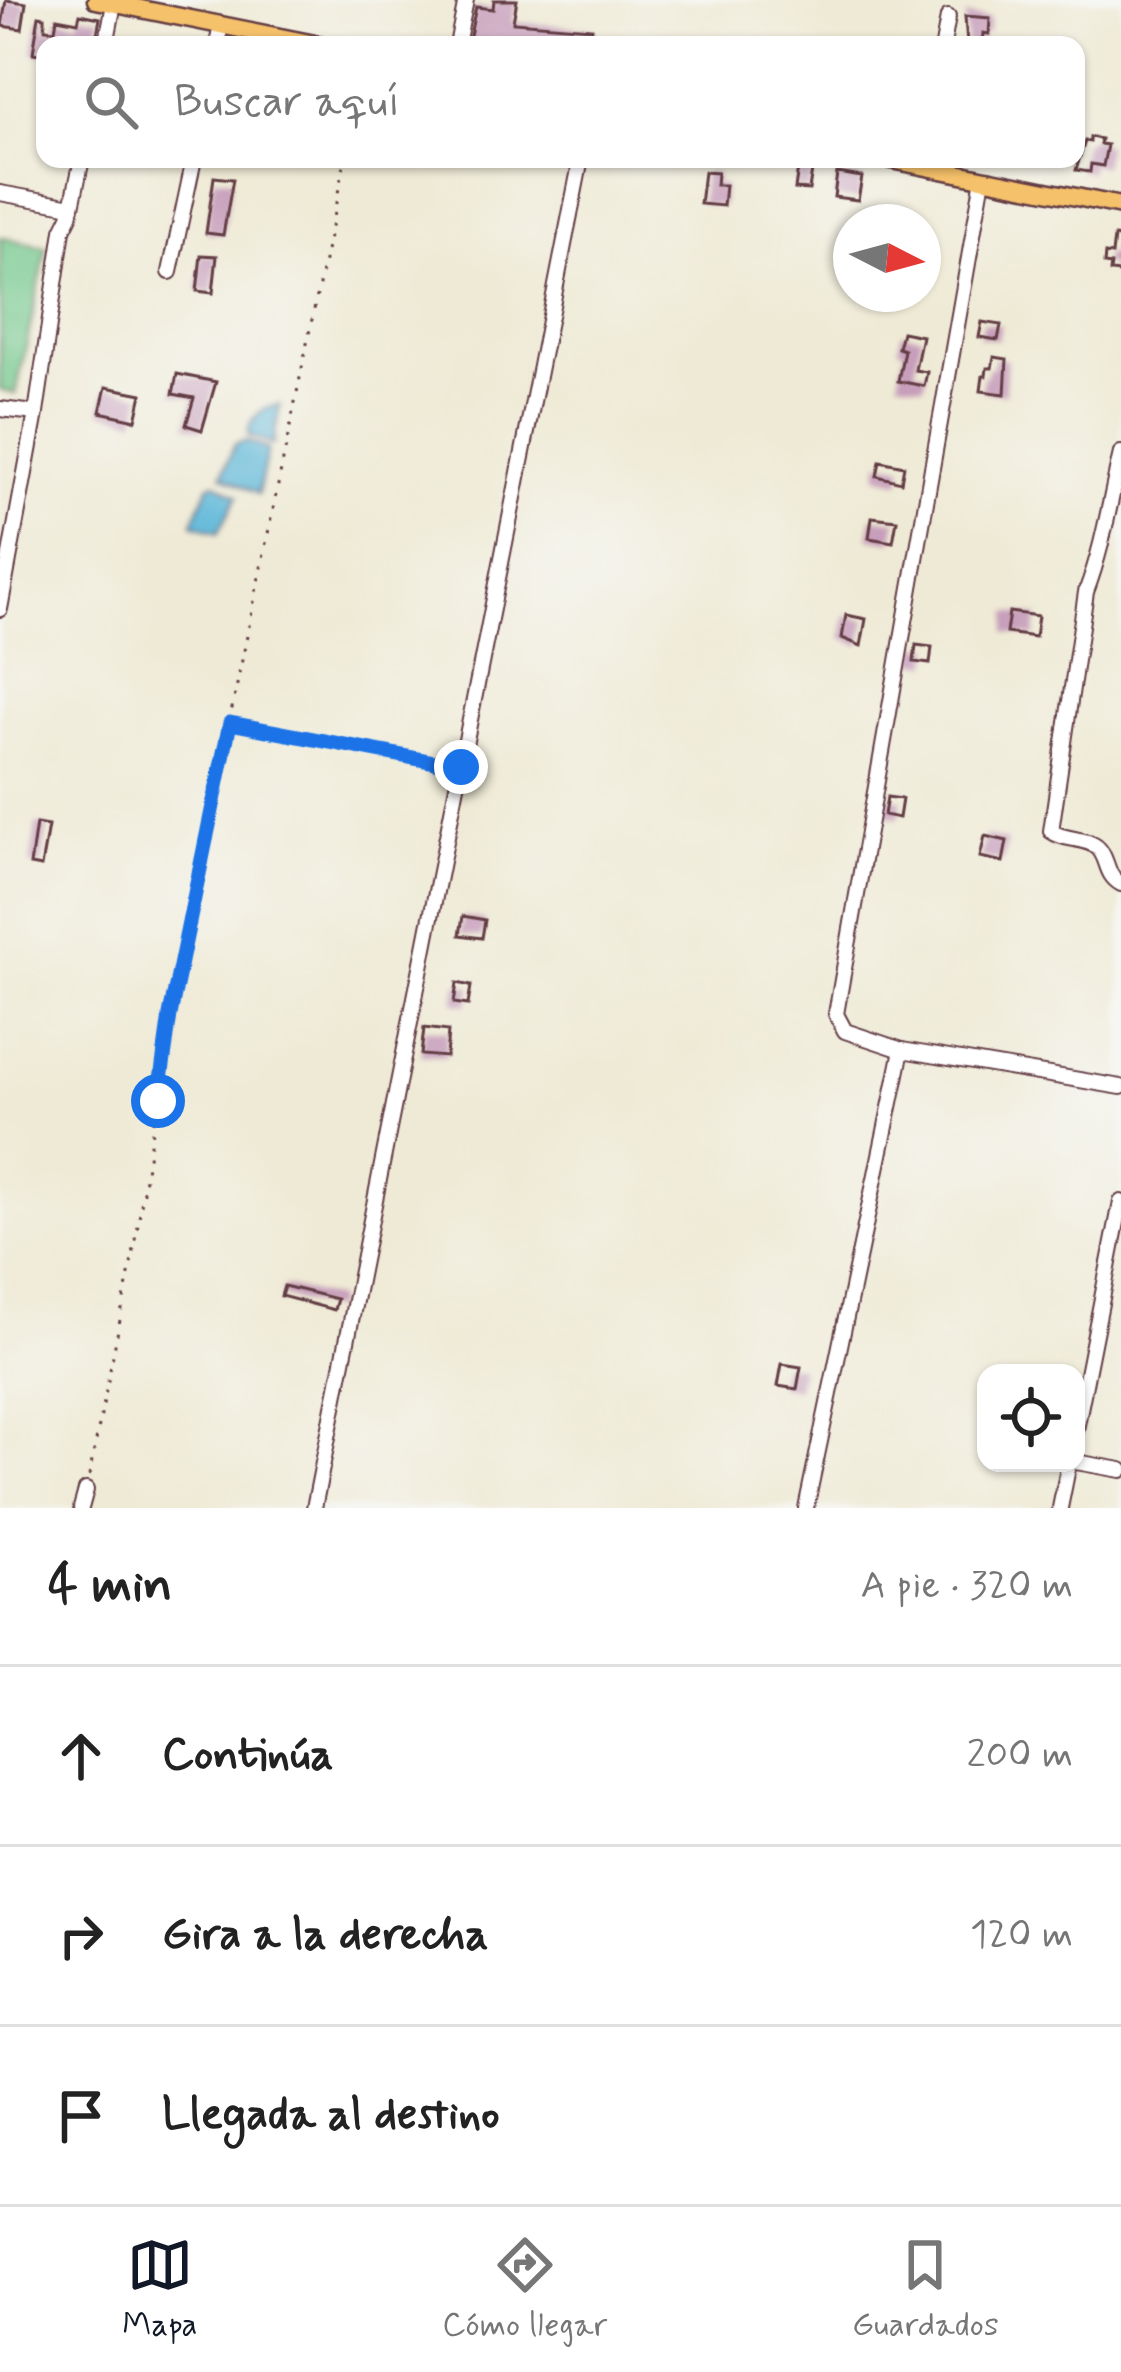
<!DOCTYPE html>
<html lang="es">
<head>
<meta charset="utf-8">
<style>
  :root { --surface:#fff; --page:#f2f2f2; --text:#222; --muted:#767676; --line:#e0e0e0; --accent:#111827 }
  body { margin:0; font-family:Mynerve,sans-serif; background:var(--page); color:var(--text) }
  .controls { position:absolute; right:36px; bottom:36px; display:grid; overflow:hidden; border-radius:24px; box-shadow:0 3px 9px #0004 }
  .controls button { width:108px; height:108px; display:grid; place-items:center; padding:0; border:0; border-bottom:3px solid var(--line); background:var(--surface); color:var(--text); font:60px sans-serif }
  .compass { position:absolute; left:833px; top:204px; width:108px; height:108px; border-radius:50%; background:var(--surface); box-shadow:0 3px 9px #0004; rotate:96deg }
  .stop { position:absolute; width:36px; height:36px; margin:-27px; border:9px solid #1a73e8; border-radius:50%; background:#fff }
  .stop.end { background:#1a73e8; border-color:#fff; box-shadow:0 3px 12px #0008 }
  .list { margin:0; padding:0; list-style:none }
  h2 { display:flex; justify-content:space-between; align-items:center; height:156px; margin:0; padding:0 48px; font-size:51px }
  h2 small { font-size:39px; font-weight:400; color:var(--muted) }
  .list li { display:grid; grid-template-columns:78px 1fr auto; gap:36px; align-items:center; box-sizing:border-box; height:180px; padding:0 48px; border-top:3px solid var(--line) }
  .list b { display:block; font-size:45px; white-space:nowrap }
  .list em { font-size:39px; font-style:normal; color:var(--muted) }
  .icon { flex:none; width:66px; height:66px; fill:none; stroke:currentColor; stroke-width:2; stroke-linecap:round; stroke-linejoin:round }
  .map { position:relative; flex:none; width:1121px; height:1508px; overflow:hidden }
  .search { position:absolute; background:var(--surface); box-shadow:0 3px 9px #0004; left:36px; right:36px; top:36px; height:132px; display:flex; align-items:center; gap:30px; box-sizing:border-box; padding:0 42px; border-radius:24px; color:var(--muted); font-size:45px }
  .sheet { height:696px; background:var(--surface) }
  nav { display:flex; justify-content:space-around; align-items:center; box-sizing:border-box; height:168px; border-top:3px solid var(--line); background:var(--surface); font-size:33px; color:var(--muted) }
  nav a { display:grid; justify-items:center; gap:6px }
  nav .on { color:var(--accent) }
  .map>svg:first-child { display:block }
  .green { fill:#73c88c; stroke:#5e745c; stroke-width:3 }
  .water { fill:#5ab6d8; stroke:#526a82; stroke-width:3 }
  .building { fill:#c79ebb }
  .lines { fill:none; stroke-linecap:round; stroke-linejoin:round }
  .minor-casing { stroke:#633d44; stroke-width:18 }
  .major-casing { stroke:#633d44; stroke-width:21 }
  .path { stroke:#633d44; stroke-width:3; stroke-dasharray:3 9; stroke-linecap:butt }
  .minor { stroke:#fff; stroke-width:14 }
  .major { stroke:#f5c16b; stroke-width:16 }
  .route { stroke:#1a73e8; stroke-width:15 }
</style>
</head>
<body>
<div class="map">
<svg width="1121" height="1508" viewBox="0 0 1121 1508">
  <rect width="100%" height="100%" fill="#f6f6f2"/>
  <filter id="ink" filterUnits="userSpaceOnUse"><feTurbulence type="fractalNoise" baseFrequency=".00833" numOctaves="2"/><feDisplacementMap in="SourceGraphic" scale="24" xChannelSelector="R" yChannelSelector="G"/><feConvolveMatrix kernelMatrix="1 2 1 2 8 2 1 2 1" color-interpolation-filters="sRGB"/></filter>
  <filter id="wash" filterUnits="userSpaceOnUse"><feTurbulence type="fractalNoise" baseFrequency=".004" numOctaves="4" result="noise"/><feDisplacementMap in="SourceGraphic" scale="48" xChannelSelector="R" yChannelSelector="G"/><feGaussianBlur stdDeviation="2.7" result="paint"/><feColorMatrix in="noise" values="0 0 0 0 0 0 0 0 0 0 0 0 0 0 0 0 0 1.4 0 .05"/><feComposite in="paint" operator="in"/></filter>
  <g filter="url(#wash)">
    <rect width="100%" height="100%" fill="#efead5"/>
    <polygon class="green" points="0,237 47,247 16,394 0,390"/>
    <g class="water">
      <path d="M280,405L273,445L248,435C249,417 264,406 280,405Z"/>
      <polygon points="246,441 268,449 258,494 222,475 235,444"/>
      <polygon points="215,482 238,496 218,533 193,523 209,485"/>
    </g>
    <g id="blocks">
      <g class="building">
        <polygon points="6,0 26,3 22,29 2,26"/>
        <polygon points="494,0 517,0 513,22 592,28 589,45 468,45 476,7 493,9"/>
        <polygon points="80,14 100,18 95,45 54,40 53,45 45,45 45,55 33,53 39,16 45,17 45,29 55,30 57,18 78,22"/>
        <polygon points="965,16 990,18 989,34 983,33 982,44 967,45"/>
        <polygon points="1090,137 1101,139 1100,144 1107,145 1103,166 1091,164 1090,172 1076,170 1085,141 1090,142"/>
        <polygon points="798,168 812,170 809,190 795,189"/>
        <polygon points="704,172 717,173 716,185 725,185 723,206 700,204"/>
        <polygon points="837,173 862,177 858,200 834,197"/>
        <polygon points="214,177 233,179 223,235 206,233"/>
        <polygon points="1114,237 1121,238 1121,273 1110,272 1111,265 1104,264 1105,254 1112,255"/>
        <polygon points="201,255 217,256 213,293 197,291"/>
        <polygon points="982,322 1001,325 998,340 979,337"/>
        <polygon points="902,332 922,336 915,370 927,372 924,386 898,381 904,350 898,348"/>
        <polygon points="994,357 1007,359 1005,394 981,391 983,376 986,376 987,368 992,368"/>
        <polygon points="177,374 216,382 202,430 186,425 194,398 173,394"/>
        <polygon points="106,387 142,394 136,420 100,412"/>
        <polygon points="880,461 904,466 901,482 877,476"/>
        <polygon points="872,517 897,520 893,542 869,538"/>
        <polygon points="1009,612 1038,616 1035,637 1006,633"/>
        <polygon points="846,615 866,619 861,646 842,638"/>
        <polygon points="916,645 932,647 930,664 914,662"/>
        <polygon points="887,797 902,799 899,818 884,815"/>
        <polygon points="36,824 48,826 41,867 30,865"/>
        <polygon points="985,836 1007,841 1003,862 980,857"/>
        <polygon points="463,916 485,920 482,938 460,935"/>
        <polygon points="457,983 471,986 468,1005 454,1003"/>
        <polygon points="424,1028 448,1031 446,1057 421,1055"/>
        <polygon points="284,1286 337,1299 334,1310 281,1296"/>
        <polygon points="782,1364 801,1367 797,1389 778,1386"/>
      </g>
    </g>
  </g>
  <g filter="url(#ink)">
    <use href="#blocks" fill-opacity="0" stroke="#633d44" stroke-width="3"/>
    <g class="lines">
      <defs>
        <g id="minor">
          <polyline points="106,45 114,4"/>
          <polyline points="217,45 221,25"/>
          <polyline points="457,45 466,0"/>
          <polyline points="943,45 948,17"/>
          <polyline points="983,178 836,1014 845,1031 902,1050 1121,1087"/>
          <polyline points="0,193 72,206"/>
          <polyline points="170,272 194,159"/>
          <polyline points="0,409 36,413"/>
          <path d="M1121,453C1110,500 1103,548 1086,592L1051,831C1064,841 1088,837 1099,849C1109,861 1105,875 1121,884"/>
          <polyline points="0,609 36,413 63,230 70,216 82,159"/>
          <polyline points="1076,1430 1121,1202"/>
          <polyline points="1076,1462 1121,1470"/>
          <polyline points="81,1508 86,1490"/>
          <polyline points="314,1508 581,159"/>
          <polyline points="806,1508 902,1050"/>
          <polyline points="1060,1508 1069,1463"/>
        </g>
        <g id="major">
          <polyline points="96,0 320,45"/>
          <polyline points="887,159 1121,206"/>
        </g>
      </defs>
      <use href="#minor" class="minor-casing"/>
      <use href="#major" class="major-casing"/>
      <g class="path">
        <polyline points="233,724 448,764"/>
        <polyline points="89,1476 136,1239 169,1015 345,159"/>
      </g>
      <use href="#minor" class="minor"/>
      <use href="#major" class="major"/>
    </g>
  </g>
  <g class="lines" filter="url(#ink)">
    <polyline class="route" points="158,1101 170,1015 230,723 461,767"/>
  </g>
</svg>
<div class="controls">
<button><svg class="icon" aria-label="locate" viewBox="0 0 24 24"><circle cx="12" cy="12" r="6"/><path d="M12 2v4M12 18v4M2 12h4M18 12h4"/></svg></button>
</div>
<svg class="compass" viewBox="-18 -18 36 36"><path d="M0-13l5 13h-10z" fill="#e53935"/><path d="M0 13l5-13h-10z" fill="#767676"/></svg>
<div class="stop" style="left:158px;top:1101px"></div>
<div class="stop end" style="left:461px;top:767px"></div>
<div class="search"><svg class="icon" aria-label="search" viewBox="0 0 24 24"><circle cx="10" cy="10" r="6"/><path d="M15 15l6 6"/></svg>Buscar aquí</div>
</div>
<section class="sheet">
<h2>4 min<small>A pie · 320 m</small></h2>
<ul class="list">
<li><svg class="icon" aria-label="ahead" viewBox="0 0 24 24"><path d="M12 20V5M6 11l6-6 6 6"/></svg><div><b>Continúa</b></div><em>200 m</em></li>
<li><svg class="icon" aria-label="right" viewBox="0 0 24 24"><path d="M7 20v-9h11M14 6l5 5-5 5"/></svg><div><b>Gira a la derecha</b></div><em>120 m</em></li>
<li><svg class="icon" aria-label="arrive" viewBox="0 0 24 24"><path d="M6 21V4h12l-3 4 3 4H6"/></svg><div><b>Llegada al destino</b></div></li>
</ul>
</section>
<nav>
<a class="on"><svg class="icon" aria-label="map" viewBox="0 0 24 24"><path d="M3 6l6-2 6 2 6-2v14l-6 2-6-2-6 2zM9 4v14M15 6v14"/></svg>Mapa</a>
<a><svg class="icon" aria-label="directions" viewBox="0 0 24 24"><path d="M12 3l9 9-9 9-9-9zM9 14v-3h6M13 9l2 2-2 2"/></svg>Cómo llegar</a>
<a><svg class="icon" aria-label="saved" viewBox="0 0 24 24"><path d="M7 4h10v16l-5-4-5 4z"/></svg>Guardados</a>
</nav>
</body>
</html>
